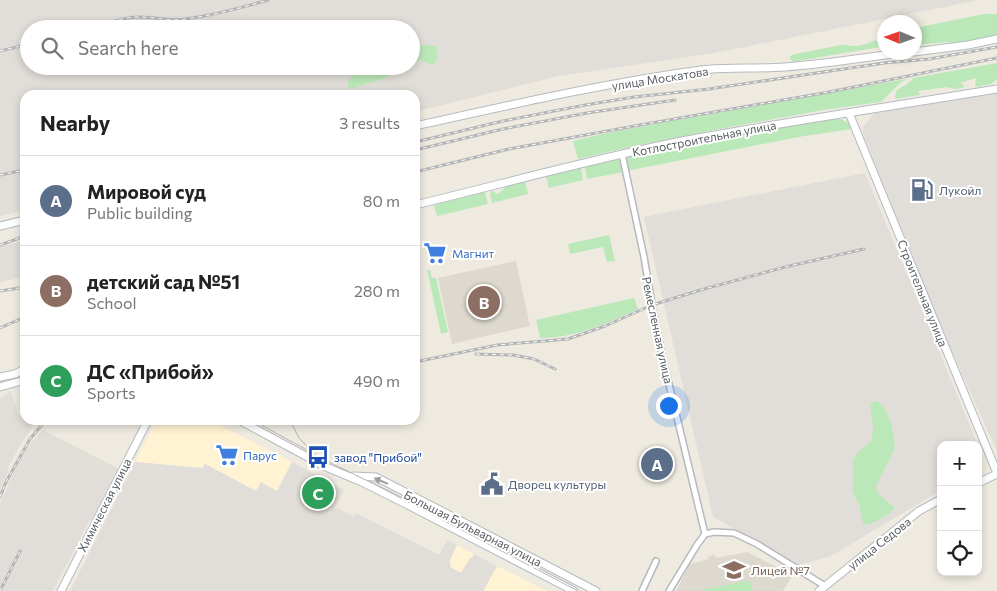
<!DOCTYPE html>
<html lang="en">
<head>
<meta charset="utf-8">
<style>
  :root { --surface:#fff; --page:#f2f2f2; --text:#222; --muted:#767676; --line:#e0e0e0; --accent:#fa221a }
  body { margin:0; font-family:Commissioner,sans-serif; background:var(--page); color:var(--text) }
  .controls { position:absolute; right:15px; bottom:15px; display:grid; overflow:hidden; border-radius:10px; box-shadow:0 2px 8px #0003 }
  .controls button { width:45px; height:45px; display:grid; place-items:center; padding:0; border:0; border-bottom:1px solid var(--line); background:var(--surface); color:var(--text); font:25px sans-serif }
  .compass { position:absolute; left:877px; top:15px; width:45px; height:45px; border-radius:50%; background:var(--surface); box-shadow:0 2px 8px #0003; rotate:272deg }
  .you { position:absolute; left:668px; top:405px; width:18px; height:18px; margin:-12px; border:4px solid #fff; border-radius:50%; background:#1a73e8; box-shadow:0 0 0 8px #1a73e833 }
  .badge { display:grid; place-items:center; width:32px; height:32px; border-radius:50%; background:var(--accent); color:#fff; font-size:16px; font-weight:700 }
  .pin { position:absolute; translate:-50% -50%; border:2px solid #fff; box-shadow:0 1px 5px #0006 }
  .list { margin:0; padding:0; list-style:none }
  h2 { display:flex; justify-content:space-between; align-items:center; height:65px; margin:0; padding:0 20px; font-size:21px }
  h2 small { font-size:16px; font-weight:400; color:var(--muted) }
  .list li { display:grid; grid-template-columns:32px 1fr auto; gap:15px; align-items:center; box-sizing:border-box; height:90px; padding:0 20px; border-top:1px solid var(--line) }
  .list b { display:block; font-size:19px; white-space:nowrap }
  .list p { margin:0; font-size:16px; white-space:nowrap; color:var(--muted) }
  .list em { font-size:16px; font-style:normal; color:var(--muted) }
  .icon { flex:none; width:28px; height:28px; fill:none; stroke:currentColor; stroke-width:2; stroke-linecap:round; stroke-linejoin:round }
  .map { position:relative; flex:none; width:997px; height:591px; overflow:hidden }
  .search { position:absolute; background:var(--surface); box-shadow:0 2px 8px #0003; left:20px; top:20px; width:400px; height:55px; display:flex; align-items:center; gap:12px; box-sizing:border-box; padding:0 18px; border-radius:28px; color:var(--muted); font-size:19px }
  .panel { position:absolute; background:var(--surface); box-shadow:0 2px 8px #0003; left:20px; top:90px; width:400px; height:335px; border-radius:15px }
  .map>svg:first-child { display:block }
  .commercial { fill:#fff3d3 }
  .industrial { fill:#e1ddd8; fill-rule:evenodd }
  .education { fill:#ddd9cf }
  .green { fill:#bbe8b9 }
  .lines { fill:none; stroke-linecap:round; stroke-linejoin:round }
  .street-casing { stroke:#b6b9be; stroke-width:8 }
  .secondary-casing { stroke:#b6bbc1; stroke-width:9 }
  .street { stroke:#fff; stroke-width:5 }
  .secondary { stroke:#fff; stroke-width:7 }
  .tram { stroke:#b4b5b6; stroke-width:1 }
  .rail-casing { stroke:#b4b5b6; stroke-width:3 }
  .rail { stroke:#fff; stroke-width:1; stroke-dasharray:4; stroke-linecap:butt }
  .oneway { fill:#9b9ea1 }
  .labels { text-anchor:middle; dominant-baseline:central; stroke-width:4; stroke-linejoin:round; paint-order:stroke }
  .street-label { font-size:12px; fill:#595e63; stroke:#fff }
  .service-label { font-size:12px; fill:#4e5e75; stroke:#fff; text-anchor:start }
  .shop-label { font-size:12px; fill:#366cbe; stroke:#fff; text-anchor:start }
  .transit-label { font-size:12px; fill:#164399; stroke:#fff; text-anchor:start }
  .education-label { font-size:12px; fill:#785e54; stroke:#fff; text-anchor:start }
</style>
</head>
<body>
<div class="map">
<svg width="997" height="591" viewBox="0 0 997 591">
  <rect width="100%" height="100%" fill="#eeeae0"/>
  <g class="commercial">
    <polygon points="156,420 210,420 292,462 277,491 256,491 205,464 202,468 135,462"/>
    <polygon points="457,545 474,554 472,559 470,558 462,573 450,567 448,562"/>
    <polygon points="497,566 547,591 483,591"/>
  </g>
  <g class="industrial">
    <path d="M0,0H979L714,53L559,76L415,112V95H25V210L0,216ZM29,29H411V66H29Z"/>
    <polygon points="997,93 997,451 942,330 863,133 863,127 874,114 877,112"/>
    <polygon points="865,173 978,445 941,445 941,490 831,556 799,565 713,517 644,217"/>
    <polygon points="25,241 25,277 0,282 0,246"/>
    <polygon points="11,391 18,414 33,426 21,444 7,469 9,470 0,490 0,398"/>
    <polygon points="43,430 119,469 93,519 90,520 53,591 0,591 0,504 17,465 30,444"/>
    <polygon points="135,462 202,468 205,464 256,491 261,482 277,491 292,462 344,490 335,507 354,517 356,513 439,555 447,540 457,545 449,562 451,563 450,567 461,573 470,558 472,558 474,554 497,566 483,591 70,591"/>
  </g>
  <g class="education">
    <polygon points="516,261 530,326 452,344 438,278"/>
    <polygon points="747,552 793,575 783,591 676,591 690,564 709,559 708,556 715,555 716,558"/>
  </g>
  <g class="green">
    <polygon points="984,14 997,14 997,35 985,39 955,43 946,42 915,45 915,28"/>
    <path d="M884,36V47L874,48L797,61L793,62L790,59V56L795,54L841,45C845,44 849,46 853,46C860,47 878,40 884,36Z"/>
    <polygon points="429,45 437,47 437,59 434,65 418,60 411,62 411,46"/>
    <path d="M997,63V79L991,84L975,87L976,78L960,83L964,85L963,88L955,89L947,87L918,91L920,95L895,99L896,91C902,86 909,85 913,78Z"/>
    <polygon points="363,66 403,66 393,72 385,78 350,89 347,82"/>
    <polygon points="906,79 899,84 881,102 823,110 725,128 634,146 578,159 573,141 617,131"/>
    <polygon points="838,118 849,123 852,129 804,136 626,171 624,157 629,155 798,123"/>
    <polygon points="620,158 623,172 587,179 585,167"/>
    <polygon points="581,168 583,180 549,188 546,176"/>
    <polygon points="525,181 528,194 492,203 490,194 491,191 494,191 496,194 499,193 508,185"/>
    <polygon points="485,192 488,204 437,216 434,205"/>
    <polygon points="609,235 615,261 607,262 603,247 570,254 568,244"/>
    <polygon points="427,270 430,270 432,278 436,278 448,332 441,334"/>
    <path d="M634,298L638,309C608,323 575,338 541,338L540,337L536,320Z"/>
    <path d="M877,401L884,407L892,425L895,448L876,486L877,493L895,508C888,516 877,521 867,525L863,523L859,505L853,491V461C856,452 865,446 872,441L873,425L870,403Z"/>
    <polygon points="750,580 752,591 703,591 703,590"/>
  </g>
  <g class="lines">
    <defs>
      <g id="street">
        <polyline points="622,154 644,257 652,305 662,355 705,534"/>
        <polyline points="642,591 656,561"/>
        <polyline points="669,591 697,545 705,534 714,532 734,533 757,544 825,586"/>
      </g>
      <g id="secondary">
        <polyline points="914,52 968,45 997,39"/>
        <polyline points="849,113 997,473"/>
        <path d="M415,126C510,105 605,83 701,70C729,67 757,69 785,67C826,64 868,57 909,52"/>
        <path d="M415,205C506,183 596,158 687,140C790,121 894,106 997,89"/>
        <polyline points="0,226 25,220"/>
        <polyline points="0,377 15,374 25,369"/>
        <polyline points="0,387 25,380"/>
        <polyline points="239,420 326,467 362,482 404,503 574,591"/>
        <polyline points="353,476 376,477 596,591"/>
        <polyline points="978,483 997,474"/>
        <polyline points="61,591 148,420"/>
        <polyline points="819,591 919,511 941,499"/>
      </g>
    </defs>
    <use href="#street" class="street-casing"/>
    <use href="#secondary" class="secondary-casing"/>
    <use href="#street" class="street"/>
    <use href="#secondary" class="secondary"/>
    <g class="tram">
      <polyline points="258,420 263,426 329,462 374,484 578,591"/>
      <polyline points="290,420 299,438 308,447"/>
    </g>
    <defs>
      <g id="rail">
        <path d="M88,29C102,25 127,16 140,17C156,17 171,22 186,19C214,15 241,8 268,0"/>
        <polyline points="0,51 29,44"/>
        <polyline points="415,142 503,121 585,105 634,97 709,89 884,63 929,59 997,47"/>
        <polyline points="415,150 503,129 587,113 675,100"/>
        <polyline points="415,172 509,149 640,125 829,92 997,58"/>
        <polyline points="0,175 25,170"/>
        <polyline points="0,245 25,236"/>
        <polyline points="0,291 25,287"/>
        <polyline points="0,328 25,317"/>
        <polyline points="476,354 513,355 534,359 555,369"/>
        <polyline points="415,362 497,345 568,339 605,326 652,305 704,289 785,267 864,249"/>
        <polyline points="0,497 6,482 30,439 46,420"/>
        <polyline points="0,591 20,551"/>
      </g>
    </defs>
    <use href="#rail" class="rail-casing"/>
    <use href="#rail" class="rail"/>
  </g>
  <defs><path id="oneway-solid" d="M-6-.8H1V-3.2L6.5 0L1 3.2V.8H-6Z" transform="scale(1.25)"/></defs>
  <use class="oneway" href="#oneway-solid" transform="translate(381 481) rotate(-157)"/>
  <defs>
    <symbol id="fuel-bare" viewBox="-9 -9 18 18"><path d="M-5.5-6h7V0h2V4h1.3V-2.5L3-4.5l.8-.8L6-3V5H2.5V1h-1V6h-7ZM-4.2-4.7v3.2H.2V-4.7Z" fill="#5c6f8a" stroke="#fff" stroke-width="2.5" paint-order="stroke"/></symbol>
    <symbol id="supermarket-bare" viewBox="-9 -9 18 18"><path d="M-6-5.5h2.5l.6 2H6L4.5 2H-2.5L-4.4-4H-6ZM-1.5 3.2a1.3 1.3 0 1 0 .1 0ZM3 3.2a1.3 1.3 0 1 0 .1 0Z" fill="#3f7fe0" stroke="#fff" stroke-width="2.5" paint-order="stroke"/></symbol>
    <symbol id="bus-bare" viewBox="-9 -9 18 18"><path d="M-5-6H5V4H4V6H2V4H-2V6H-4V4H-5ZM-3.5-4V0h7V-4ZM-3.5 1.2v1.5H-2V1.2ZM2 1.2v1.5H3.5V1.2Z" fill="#1a4fb4" stroke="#fff" stroke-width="2.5" paint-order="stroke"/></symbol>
    <symbol id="civic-bare" viewBox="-9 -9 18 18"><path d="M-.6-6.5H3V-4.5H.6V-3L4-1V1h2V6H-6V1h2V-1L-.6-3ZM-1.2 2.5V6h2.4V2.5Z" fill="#5c6f8a" stroke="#fff" stroke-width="2.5" paint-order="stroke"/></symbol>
    <symbol id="university-bare" viewBox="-9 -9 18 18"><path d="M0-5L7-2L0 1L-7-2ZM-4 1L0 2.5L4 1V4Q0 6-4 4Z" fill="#8d6e63" stroke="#fff" stroke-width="2.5" paint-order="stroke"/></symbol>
  </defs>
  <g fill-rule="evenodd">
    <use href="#fuel-bare" x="906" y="174" width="32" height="32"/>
    <use href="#supermarket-bare" x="419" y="237" width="32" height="32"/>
    <use href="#supermarket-bare" x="211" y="439" width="32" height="32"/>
    <use href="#bus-bare" x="302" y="441" width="32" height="32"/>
    <use href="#civic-bare" x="476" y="468" width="32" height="32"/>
    <use href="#university-bare" x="718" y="554" width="32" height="32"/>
  </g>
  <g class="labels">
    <g class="street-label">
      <text transform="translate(660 78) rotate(-9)">улица Москатова</text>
      <text transform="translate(704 138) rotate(-11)">Котлостроительная улица</text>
      <text transform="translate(923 293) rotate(68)">Строительная улица</text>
      <text transform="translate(658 330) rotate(78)">Ремесленная улица</text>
      <text transform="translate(104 505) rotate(-63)">Химическая улица</text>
      <text transform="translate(473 528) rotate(27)">Большая Бульварная улица</text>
      <text transform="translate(879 543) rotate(-38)">улица Седова</text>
    </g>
    <g class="service-label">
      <text x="939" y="190">Лукойл</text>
      <text x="508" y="484">Дворец культуры</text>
    </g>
    <g class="shop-label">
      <text x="452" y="253">Магнит</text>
      <text x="243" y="455">Парус</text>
    </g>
    <g class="transit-label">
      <text x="334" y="457">завод "Прибой"</text>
    </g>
    <g class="education-label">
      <text x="751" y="570">Лицей №7</text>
    </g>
  </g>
</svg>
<div class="controls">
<button>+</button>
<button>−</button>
<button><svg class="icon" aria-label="locate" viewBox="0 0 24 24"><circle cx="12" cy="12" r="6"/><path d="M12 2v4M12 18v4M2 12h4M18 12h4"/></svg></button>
</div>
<svg class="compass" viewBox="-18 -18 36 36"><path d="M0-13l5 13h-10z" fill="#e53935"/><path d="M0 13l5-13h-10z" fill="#767676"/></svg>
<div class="you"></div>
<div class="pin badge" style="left:657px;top:464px;background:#5c6f8a">A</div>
<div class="pin badge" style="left:484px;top:302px;background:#8d6e63">B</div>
<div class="pin badge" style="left:318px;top:493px;background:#2e9e5b">C</div>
<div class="search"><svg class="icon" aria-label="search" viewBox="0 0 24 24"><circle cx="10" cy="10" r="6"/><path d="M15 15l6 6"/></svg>Search here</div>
<section class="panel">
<h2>Nearby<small>3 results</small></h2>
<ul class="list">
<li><span class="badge" style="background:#5c6f8a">A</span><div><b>Мировой суд</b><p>Public building</p></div><em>80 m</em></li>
<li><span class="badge" style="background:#8d6e63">B</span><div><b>детский сад №51</b><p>School</p></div><em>280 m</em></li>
<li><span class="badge" style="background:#2e9e5b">C</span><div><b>ДC «Прибой»</b><p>Sports</p></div><em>490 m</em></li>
</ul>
</section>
</div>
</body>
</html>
